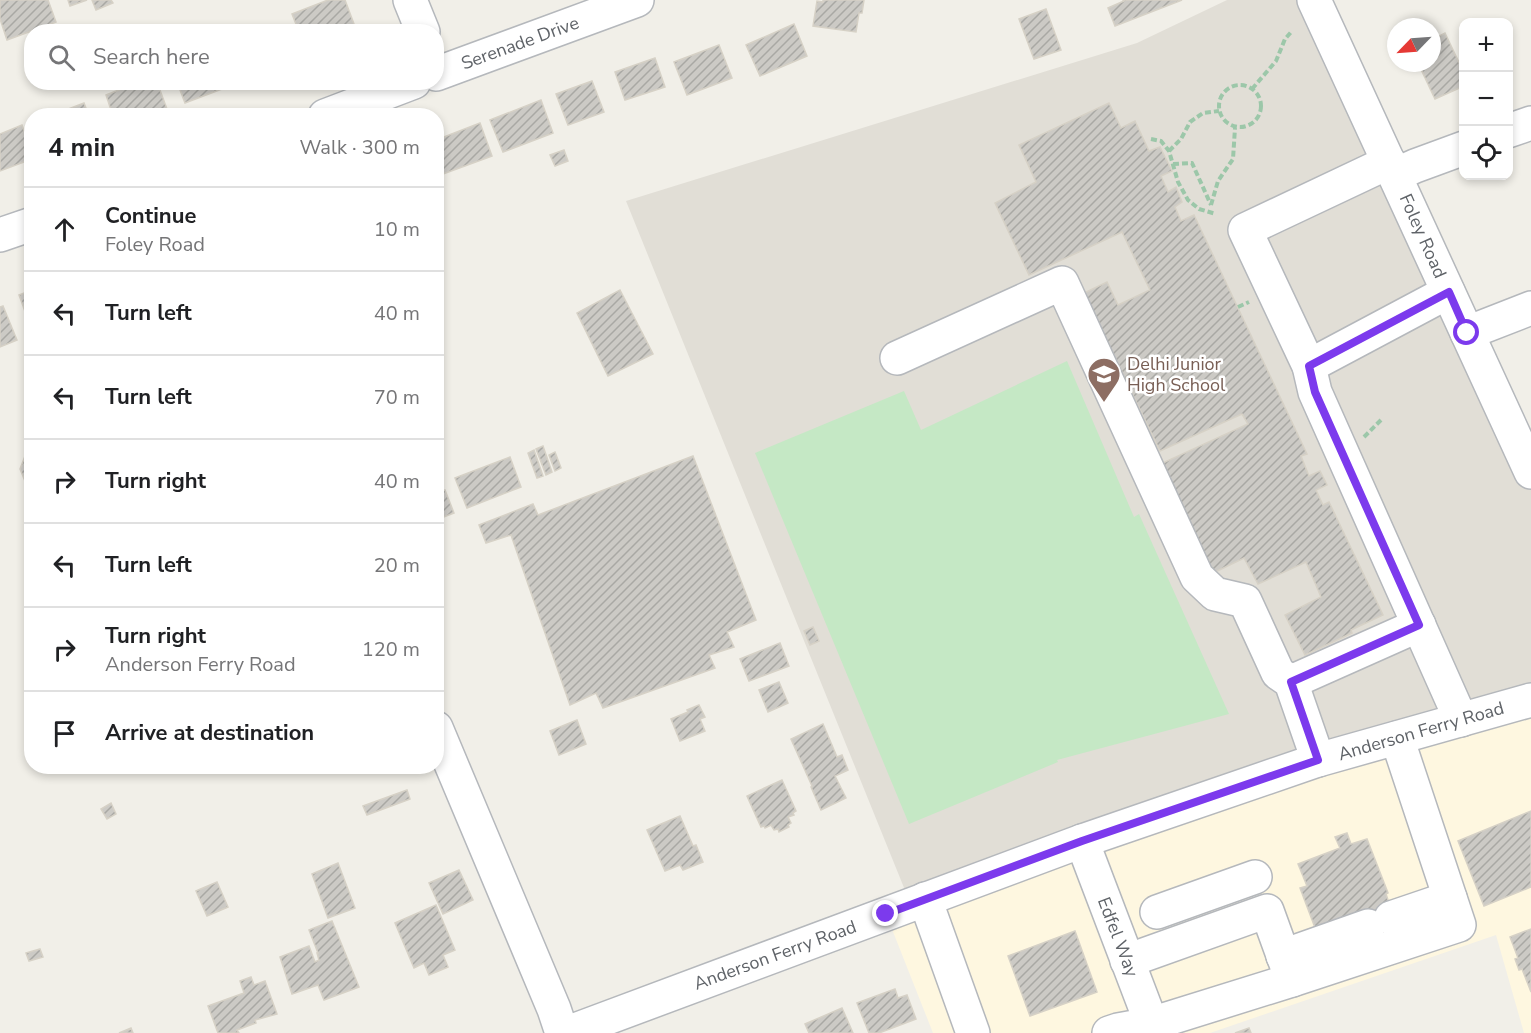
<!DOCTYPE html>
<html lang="en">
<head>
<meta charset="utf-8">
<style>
  :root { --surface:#fff; --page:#f2f2f2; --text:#202124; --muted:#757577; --line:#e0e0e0 }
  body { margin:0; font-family:"Nunito Sans",sans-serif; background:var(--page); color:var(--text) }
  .controls { position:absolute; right:18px; top:18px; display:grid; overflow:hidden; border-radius:12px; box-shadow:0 3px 9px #0003 }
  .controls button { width:54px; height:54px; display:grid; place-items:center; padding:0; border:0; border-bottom:2px solid var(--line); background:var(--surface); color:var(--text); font:30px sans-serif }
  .compass { position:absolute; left:1387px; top:18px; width:54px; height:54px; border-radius:50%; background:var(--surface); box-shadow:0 3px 9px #0003; rotate:245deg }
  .stop { position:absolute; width:18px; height:18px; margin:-14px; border:4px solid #7c3aed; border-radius:50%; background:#fff }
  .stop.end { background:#7c3aed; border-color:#fff; box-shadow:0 2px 6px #0008 }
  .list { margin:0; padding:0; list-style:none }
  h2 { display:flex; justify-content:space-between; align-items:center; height:78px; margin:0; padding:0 24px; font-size:26px }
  h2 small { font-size:20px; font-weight:400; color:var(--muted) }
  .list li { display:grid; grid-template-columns:39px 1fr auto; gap:18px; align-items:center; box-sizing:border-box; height:84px; padding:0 24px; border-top:2px solid var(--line) }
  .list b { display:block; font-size:22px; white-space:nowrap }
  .list p { margin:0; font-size:20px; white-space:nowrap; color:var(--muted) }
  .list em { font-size:20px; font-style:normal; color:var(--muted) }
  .icon { flex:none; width:33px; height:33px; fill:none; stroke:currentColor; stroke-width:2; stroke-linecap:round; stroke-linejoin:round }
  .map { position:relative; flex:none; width:1531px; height:1033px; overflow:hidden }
  .search { position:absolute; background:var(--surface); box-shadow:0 3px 9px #0003; left:24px; top:24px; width:420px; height:66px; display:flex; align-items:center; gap:15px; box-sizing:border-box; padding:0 21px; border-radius:24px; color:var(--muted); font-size:22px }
  .panel { position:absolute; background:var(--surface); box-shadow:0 3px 9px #0003; left:24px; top:108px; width:420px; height:666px; border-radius:24px }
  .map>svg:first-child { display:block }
  .commercial { fill:#fef7e0 }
  .education { fill:#e1ded6 }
  .garden { fill:#c5e8c5 }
  .building { fill:url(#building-hatch); stroke:#d6d1c6; stroke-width:1.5 }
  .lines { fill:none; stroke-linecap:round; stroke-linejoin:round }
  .minor-casing { stroke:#b5b8bc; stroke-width:36 }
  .path { stroke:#9cc7a9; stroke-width:4; stroke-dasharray:6 3; stroke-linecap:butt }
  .minor { stroke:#fff; stroke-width:33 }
  .route { stroke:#7c3aed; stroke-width:8 }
  .labels { text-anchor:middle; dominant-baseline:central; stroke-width:5; stroke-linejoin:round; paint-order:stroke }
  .street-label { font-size:18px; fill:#5f6368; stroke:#fff }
  .education-label { font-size:18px; fill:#785e54; stroke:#fff; text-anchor:start }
</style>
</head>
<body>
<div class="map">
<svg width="1531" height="1033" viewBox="0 0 1531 1033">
  <defs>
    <pattern id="building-hatch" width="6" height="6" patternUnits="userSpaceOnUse" patternTransform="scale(1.5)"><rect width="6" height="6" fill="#cccac5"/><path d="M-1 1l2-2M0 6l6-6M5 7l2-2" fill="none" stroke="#a9a8a4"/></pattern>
  </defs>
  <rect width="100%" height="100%" fill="#f1efe8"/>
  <polygon class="commercial" points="1531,700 1531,1033 1524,1033 1496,935 1210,1033 933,1033 886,914"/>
  <polygon class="education" points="1227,0 1314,0 1531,472 1531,700 911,905 626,201 1137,43"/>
  <polygon class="garden" points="1067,361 1134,517 1139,514 1229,714 1057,760 1058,762 909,824 755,453 904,391 921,430"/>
  <g class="building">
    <polygon points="0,0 48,0 56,22 7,40 0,19"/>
    <polygon points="68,0 87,0 70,6"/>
    <polygon points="92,0 111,0 113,3 96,10"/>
    <polygon points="328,0 345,0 357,32 299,32 292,14"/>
    <polygon points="823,0 864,0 862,13 859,13 856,32 813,26 817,1 823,2"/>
    <polygon points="1123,0 1182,0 1115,26 1108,8 1124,1"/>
    <polygon points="1046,9 1061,50 1034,59 1019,19"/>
    <polygon points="794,24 807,56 760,76 746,45"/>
    <polygon points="1445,33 1464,73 1464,86 1435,99 1418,63 1432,63 1432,40"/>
    <polygon points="719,45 732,78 687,95 674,62"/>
    <polygon points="655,58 665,87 625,100 615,72"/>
    <polygon points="592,81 604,112 568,125 556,94"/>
    <polygon points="139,82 157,82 167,109 150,116 113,116 106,95"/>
    <polygon points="177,82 234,82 235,84 185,103"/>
    <polygon points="541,100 553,133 503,152 490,120"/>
    <polygon points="84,103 89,116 50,116"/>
    <polygon points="1109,103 1121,128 1135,121 1149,151 1160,147 1172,171 1161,176 1168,192 1176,187 1182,202 1175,207 1181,221 1194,215 1307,454 1301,456 1309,476 1320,471 1327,485 1316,490 1323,505 1329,502 1383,615 1351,630 1352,633 1305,655 1285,615 1321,597 1306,562 1258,584 1244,558 1207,576 1156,466 1248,424 1242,414 1160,451 1084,293 1107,282 1118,305 1150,290 1122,232 1029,275 995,203 1036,182 1019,145"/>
    <polygon points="480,123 492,156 443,174 436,155 436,140"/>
    <polygon points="22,125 32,152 32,159 0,171 0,134"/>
    <polygon points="564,150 568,161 555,166 550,155"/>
    <polygon points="32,290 32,328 31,328 19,295"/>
    <polygon points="620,290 653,354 608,376 577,313"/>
    <polygon points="3,306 17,340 0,347 0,307"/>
    <polygon points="32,438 32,498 20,469"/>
    <polygon points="543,446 552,472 546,475 536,449"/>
    <polygon points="534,450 543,476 537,478 528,453"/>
    <polygon points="555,452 561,468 555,471 549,455"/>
    <polygon points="693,456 756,620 727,632 734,647 709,655 715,668 603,708 596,693 570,705 511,535 486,543 479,525 533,504 538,515"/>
    <polygon points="510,457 521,487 467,508 455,478"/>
    <polygon points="439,483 442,491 445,490 454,513 436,520 436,484"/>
    <polygon points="813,627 819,641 810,645 804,631"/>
    <polygon points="780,643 789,666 749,681 740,659"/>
    <polygon points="779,682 788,703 768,712 759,690"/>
    <polygon points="699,705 705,717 700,719 705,731 680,741 671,719 688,712 687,710"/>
    <polygon points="577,720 586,744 559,755 550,731"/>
    <polygon points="823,724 837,757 842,755 848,770 835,776 846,798 821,810 811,787 812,786 791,739"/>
    <polygon points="782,780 796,811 793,813 794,815 788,817 791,823 788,825 789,827 779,832 778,829 774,830 771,825 765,828 764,826 761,827 747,796"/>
    <polygon points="407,790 410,799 367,815 363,806"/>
    <polygon points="111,803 116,814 107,819 101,809"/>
    <polygon points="1531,811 1531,887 1484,906 1458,841"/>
    <polygon points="680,816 693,846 696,845 703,862 683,870 680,865 665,871 647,830"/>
    <polygon points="1347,833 1351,844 1367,839 1388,893 1386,894 1390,906 1370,931 1317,933 1300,888 1307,886 1298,864 1340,848 1335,837"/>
    <polygon points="338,863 355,908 328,918 312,874"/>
    <polygon points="459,870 473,900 443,914 429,883"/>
    <polygon points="217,882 228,907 207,916 196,891"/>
    <polygon points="436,905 455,950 443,955 448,967 429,975 424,963 414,968 395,923"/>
    <polygon points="332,921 359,987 324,1000 318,985 292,994 280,957 309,946 315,962 319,960 317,953 318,953 309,930"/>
    <polygon points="1531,929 1531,992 1522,969 1519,970 1515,959 1518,958 1510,937"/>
    <polygon points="1075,931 1097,992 1030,1016 1008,956"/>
    <polygon points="40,949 43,957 29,961 26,953"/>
    <polygon points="251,977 254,985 265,981 277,1014 255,1020 256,1023 237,1030 239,1033 218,1033 208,1006 244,993 240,981"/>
    <polygon points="895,989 898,998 907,995 916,1019 879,1033 869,1033 857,1003"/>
    <polygon points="842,1008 853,1033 809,1033 805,1024"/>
    <polygon points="131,1028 133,1033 119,1033"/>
    <polygon points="1249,1028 1251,1033 1235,1033"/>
  </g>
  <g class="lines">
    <defs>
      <g id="minor">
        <polyline points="410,0 423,32"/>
        <polyline points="1314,0 1531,472"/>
        <polyline points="436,74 637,0"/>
        <polyline points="325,116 414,82"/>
        <polyline points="1508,131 1531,123"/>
        <polyline points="1389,162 1245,230 1309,366 1315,392 1461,720"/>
        <polyline points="1395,175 1415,166 1464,148"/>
        <polyline points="0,235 32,224"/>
        <polyline points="1467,333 1531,308"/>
        <polyline points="897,358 1062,283 1197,577 1215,594 1245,601 1278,673 1291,682 1318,760"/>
        <polyline points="1309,366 1448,292"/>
        <polyline points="1291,682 1419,625"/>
        <polyline points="436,728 554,1009 562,1033"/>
        <polyline points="1082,841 1155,1033"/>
        <polyline points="925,899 973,1033"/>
        <polyline points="1157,912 1255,877"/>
        <polyline points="1391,918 1450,898"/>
        <polyline points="1283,956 1368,926"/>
        <polyline points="1127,961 1267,911 1292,980"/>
        <polyline points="567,1033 1082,841 1318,760 1531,700"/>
        <polyline points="1109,1033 1118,1030 1151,1024 1292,980 1459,925 1397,738"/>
      </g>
    </defs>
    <use href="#minor" class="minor-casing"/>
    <g class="path">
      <circle cx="1240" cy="106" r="21"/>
      <polyline points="1252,89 1276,61 1285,39 1292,31"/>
      <polyline points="1151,139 1161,141 1169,151 1178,182 1188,200 1199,209 1216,214"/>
      <polyline points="1169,151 1181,139 1190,122 1203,113 1219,111"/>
      <polyline points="1173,164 1192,163 1211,205"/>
      <polyline points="1211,205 1218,181 1233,159 1235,128"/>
      <polyline points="1238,307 1249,302"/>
      <polyline points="1364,437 1381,420"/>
    </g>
    <use href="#minor" class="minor"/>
  </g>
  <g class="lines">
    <polyline class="route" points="886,914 1082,841 1318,760 1291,682 1419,625 1315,392 1309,366 1449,292 1467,333"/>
  </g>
  <defs>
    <symbol id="school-pin" viewBox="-11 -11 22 30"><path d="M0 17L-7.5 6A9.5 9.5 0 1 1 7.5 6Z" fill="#8d6e63" stroke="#fff"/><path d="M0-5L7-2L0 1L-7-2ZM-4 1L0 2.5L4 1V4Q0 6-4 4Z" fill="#fff"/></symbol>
  </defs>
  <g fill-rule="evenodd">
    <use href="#school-pin" x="1085" y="355" width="38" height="52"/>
  </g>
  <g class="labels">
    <g class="street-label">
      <text transform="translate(520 43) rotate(-20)">Serenade Drive</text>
      <text transform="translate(1423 236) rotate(66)">Foley Road</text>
      <text transform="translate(1421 731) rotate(-16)">Anderson Ferry Road</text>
      <text transform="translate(1118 937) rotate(69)">Edfel Way</text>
      <text transform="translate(775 955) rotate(-20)">Anderson Ferry Road</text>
    </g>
    <g class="education-label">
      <text x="1127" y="364">Delhi Junior<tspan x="1127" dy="21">High School</tspan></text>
    </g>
  </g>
</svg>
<div class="controls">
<button>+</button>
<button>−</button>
<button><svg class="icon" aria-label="locate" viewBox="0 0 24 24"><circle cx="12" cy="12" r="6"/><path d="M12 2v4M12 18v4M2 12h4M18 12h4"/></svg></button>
</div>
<svg class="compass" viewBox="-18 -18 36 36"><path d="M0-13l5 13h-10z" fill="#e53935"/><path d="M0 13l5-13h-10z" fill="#757577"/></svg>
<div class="stop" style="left:1467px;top:333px"></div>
<div class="stop end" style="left:886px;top:914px"></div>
<div class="search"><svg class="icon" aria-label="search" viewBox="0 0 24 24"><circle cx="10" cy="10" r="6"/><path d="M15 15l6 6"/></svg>Search here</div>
<section class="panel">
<h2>4 min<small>Walk · 300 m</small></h2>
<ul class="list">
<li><svg class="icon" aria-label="ahead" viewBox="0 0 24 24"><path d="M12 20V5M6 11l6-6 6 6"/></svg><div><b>Continue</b><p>Foley Road</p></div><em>10 m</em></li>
<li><svg class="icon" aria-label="left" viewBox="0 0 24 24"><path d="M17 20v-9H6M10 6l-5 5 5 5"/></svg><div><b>Turn left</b></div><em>40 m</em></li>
<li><svg class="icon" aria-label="left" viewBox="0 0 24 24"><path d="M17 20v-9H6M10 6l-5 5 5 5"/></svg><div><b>Turn left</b></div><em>70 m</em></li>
<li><svg class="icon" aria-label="right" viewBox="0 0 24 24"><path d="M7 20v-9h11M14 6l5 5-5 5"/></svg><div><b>Turn right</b></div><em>40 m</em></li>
<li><svg class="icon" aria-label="left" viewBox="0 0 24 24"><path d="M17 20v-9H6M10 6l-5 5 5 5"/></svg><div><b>Turn left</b></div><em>20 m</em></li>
<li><svg class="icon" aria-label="right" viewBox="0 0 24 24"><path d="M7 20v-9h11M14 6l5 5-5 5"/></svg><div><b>Turn right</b><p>Anderson Ferry Road</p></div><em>120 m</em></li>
<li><svg class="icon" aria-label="arrive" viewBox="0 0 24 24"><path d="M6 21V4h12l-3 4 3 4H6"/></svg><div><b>Arrive at destination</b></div></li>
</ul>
</section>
</div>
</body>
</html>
